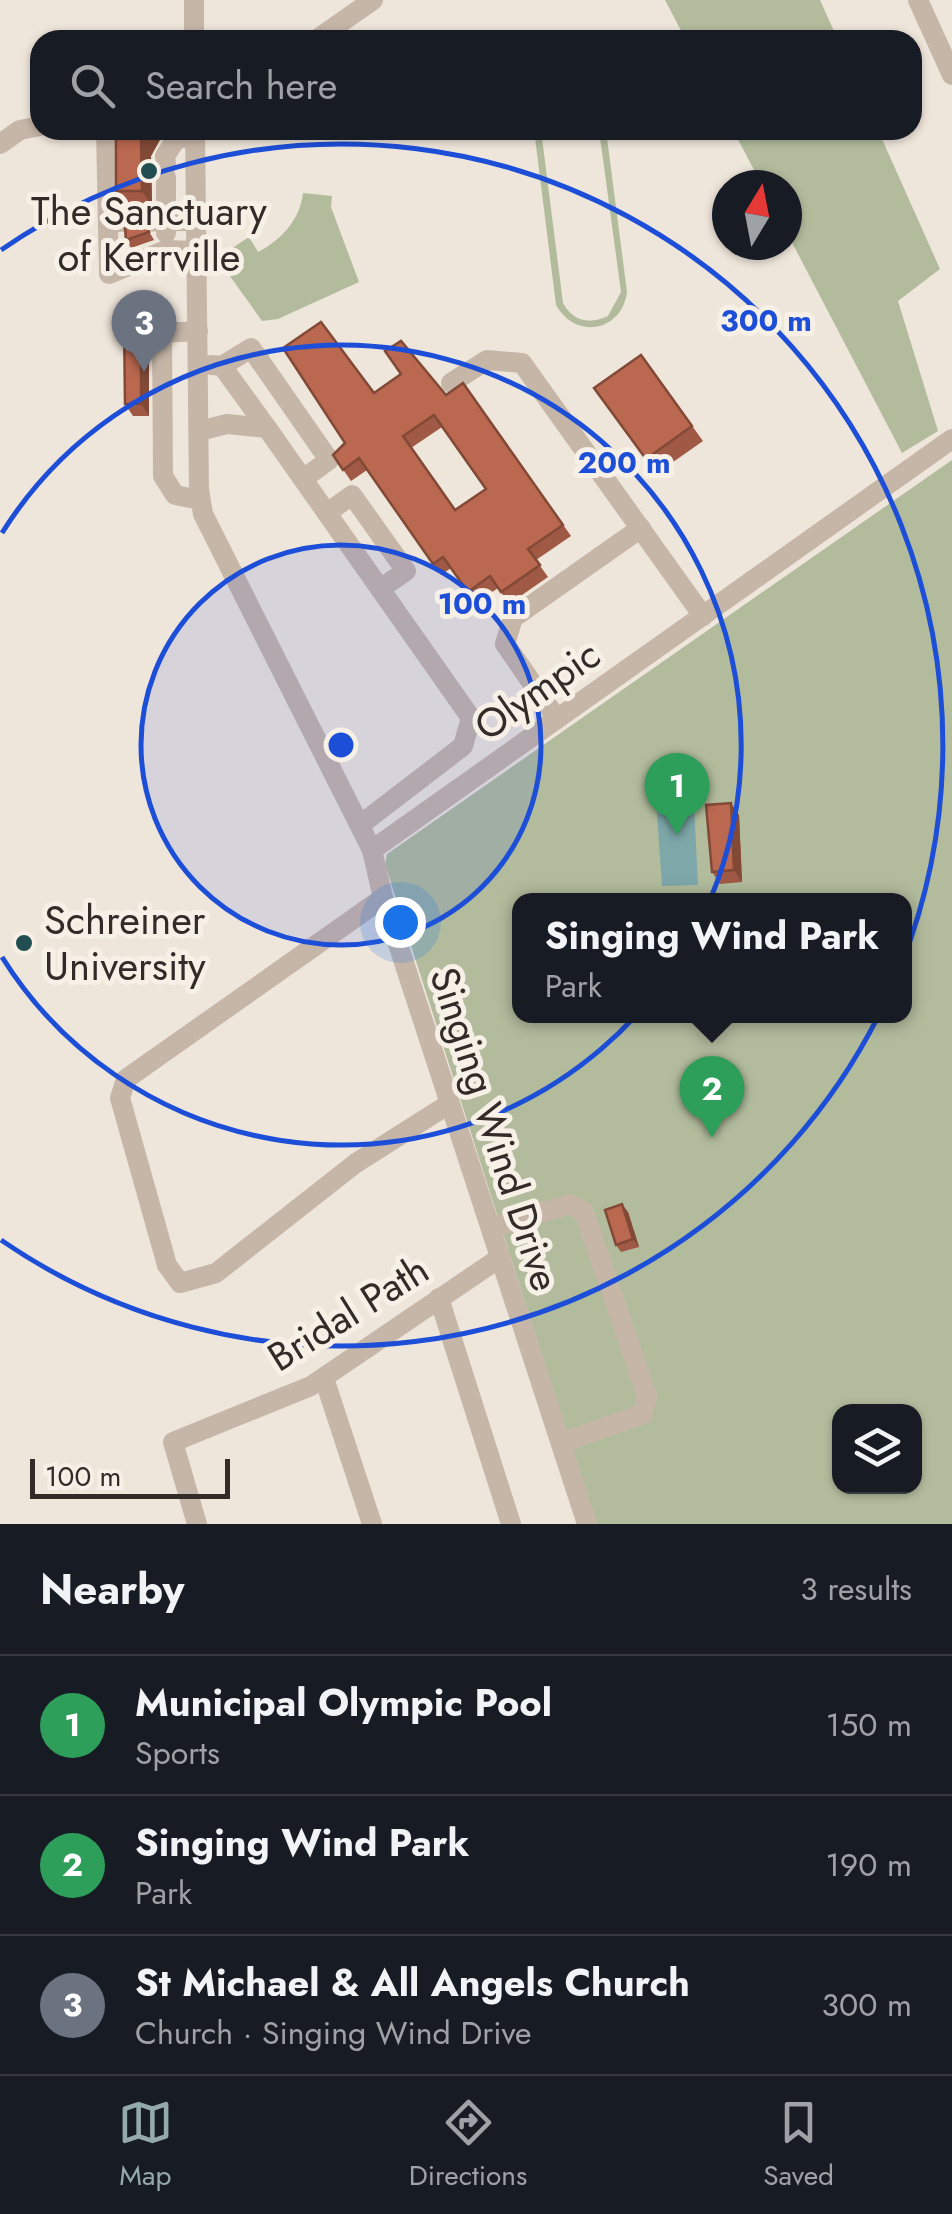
<!DOCTYPE html>
<html lang="en">
<head>
<meta charset="utf-8">
<style>
  :root { --surface:#171b24; --page:#20242c; --text:#f1f3f6; --muted:#9ea1a6; --line:#363941; --accent:#94a9ac }
  body { margin:0; font-family:Jost,sans-serif; background:var(--page); color:var(--text) }
  .controls { position:absolute; right:30px; bottom:30px; display:grid; overflow:hidden; border-radius:20px; box-shadow:0 2px 8px #0004 }
  .controls button { width:90px; height:90px; display:grid; place-items:center; padding:0; border:0; border-bottom:2px solid var(--line); background:var(--surface); color:var(--text); font:50px sans-serif }
  .compass { position:absolute; left:712px; top:170px; width:90px; height:90px; border-radius:50%; background:var(--surface); box-shadow:0 2px 8px #0004; rotate:10deg }
  .scale { position:absolute; left:30px; bottom:25px; width:200px; box-sizing:border-box; padding-left:10px; border:5px solid #332b28; border-top:0; font-size:28px; line-height:35px; white-space:nowrap; color:#332b28; -webkit-text-stroke:8px #f7f0e7; paint-order:stroke }
  .you { position:absolute; left:400px; top:922px; width:35px; height:35px; margin:-25px; border:8px solid #fff; border-radius:50%; background:#1a73e8; box-shadow:0 0 0 15px #1a73e833 }
  .badge { display:grid; place-items:center; width:65px; height:65px; border-radius:50%; background:var(--accent); color:#fff; font-size:32px; font-weight:700 }
  .pin { position:absolute; translate:-50% -82px; filter:drop-shadow(0 2px 5px #0008) }
  .pin::after { content:''; position:absolute; top:52px; width:35px; height:30px; background:inherit; clip-path:polygon(0 0,100% 0,50% 100%) }
  .popup { position:absolute; left:512px; top:893px; width:400px; height:130px; box-sizing:border-box; display:grid; place-content:center; border-radius:20px; background:var(--surface); filter:drop-shadow(0 2px 8px #0005); font-size:32px; white-space:nowrap; color:var(--muted) }
  .popup b { font-size:38px; color:var(--text) }
  .popup::after { content:''; position:absolute; left:50%; top:100%; margin-left:-20px; border:20px solid transparent; border-top-color:var(--surface) }
  .list { margin:0; padding:0; list-style:none }
  h2 { display:flex; justify-content:space-between; align-items:center; height:130px; margin:0; padding:0 40px; font-size:42px }
  h2 small { font-size:32px; font-weight:400; color:var(--muted) }
  .list li { display:grid; grid-template-columns:65px 1fr auto; gap:30px; align-items:center; box-sizing:border-box; height:140px; padding:0 40px; border-top:2px solid var(--line) }
  .list b { display:block; font-size:38px; white-space:nowrap }
  .list p { margin:0; font-size:32px; white-space:nowrap; color:var(--muted) }
  .list em { font-size:32px; font-style:normal; color:var(--muted) }
  .icon { flex:none; width:55px; height:55px; fill:none; stroke:currentColor; stroke-width:2; stroke-linecap:round; stroke-linejoin:round }
  .map { position:relative; flex:none; width:952px; height:1524px; overflow:hidden }
  .search { position:absolute; background:var(--surface); box-shadow:0 2px 8px #0004; left:30px; right:30px; top:30px; height:110px; display:flex; align-items:center; gap:25px; box-sizing:border-box; padding:0 35px; border-radius:30px; color:var(--muted); font-size:38px }
  .sheet { height:550px; background:var(--surface) }
  nav { display:flex; justify-content:space-around; align-items:center; box-sizing:border-box; height:140px; border-top:2px solid var(--line); background:var(--surface); font-size:28px; color:var(--muted) }
  nav a { display:grid; justify-items:center; gap:5px }
  nav .on { color:var(--accent) }
  .map>svg:first-child { display:block }
  .green { fill:#b2bc9d; fill-rule:evenodd }
  .water { fill:#7da7a9 }
  .lines { fill:none; stroke-linecap:round; stroke-linejoin:round }
  .minor { stroke:#c6b6a8; stroke-width:20 }
  .wall { fill:#a05944; fill-rule:evenodd }
  .shaded-wall { fill:#824937 }
  .building { fill:#ba684f; stroke:#824937; stroke-width:2.5; fill-rule:evenodd }
  .ring { fill:none; stroke:#1d4ed8; stroke-width:5 }
  .poi-dot { fill:#224e51; stroke:#f7f0e7; stroke-width:4 }
  .labels { text-anchor:middle; dominant-baseline:central; stroke-width:10; stroke-linejoin:round; paint-order:stroke }
  .poi-label { font-size:40px; fill:#332b28; stroke:#f7f0e7 }
  .street-label { font-size:40px; fill:#332b28; stroke:#f7f0e7 }
  .centre { fill:#1d4ed8; stroke:#f7f0e7; stroke-width:5 }
  .ring-label { font-size:30px; text-anchor:middle; font-weight:bold; fill:#1d4ed8; stroke:#f7f0e7; stroke-width:10; stroke-linejoin:round; paint-order:stroke }
</style>
</head>
<body>
<div class="map">
<svg width="952" height="1524" viewBox="0 0 952 1524">
  <rect width="100%" height="100%" fill="#efe6db"/>
  <g class="green">
    <polygon points="665,0 820,0 838,40 686,40"/>
    <path d="M534,130H541L563,303C573,321 589,325 608,316L621,292L599,130H606L627,292C622,332 575,340 556,305Z"/>
    <polygon points="733,130 878,130 940,269 898,301 938,431 902,453 787,233 787,185 762,185"/>
    <path d="M303,193L332,196L331,207L359,282L278,319L262,321L217,258L249,237L258,252C281,240 300,220 303,193Z"/>
    <path d="M952,460V1524H596L385,864L387,854ZM520,900H904V1016H520ZM840,1412H914V1486H840Z"/>
  </g>
  <polygon class="water" points="693,784 698,885 662,886 655,786"/>
  <g class="lines">
    <g class="minor">
      <polyline points="194,0 194,40"/>
      <polyline points="918,0 952,75"/>
      <polyline points="316,40 373,0"/>
      <polyline points="106,130 109,274 166,250 197,251"/>
      <polyline points="195,130 199,489 203,514 372,850 383,898 587,1524"/>
      <polyline points="0,144 20,130 40,126"/>
      <polyline points="166,165 165,156 177,138 195,138"/>
      <polyline points="166,177 166,233"/>
      <polyline points="108,222 196,221"/>
      <polyline points="198,331 162,333 163,476 175,495 200,500"/>
      <polyline points="211,365 222,366 267,428"/>
      <polyline points="222,366 251,348 329,460 303,479"/>
      <polyline points="451,383 487,360 522,363 703,616"/>
      <polyline points="199,431 227,424 267,428 471,718 463,746 360,825"/>
      <polyline points="327,513 352,495 406,571 380,589"/>
      <polyline points="557,719 505,644 513,618 641,528"/>
      <polyline points="372,850 952,439"/>
      <polyline points="383,898 126,1079 120,1098 167,1265 180,1283 216,1273 356,1163 449,1104"/>
      <polyline points="492,1228 570,1204 584,1212 647,1396 643,1414 561,1443"/>
      <polyline points="439,1298 511,1524"/>
      <polyline points="324,1378 372,1524"/>
      <polyline points="197,1524 173,1442 311,1386 501,1257"/>
    </g>
  </g>
  <g class="wall">
    <polygon points="116,130 158,130 162,136 151,156 152,206 127,206 116,191"/>
    <polygon points="147,228 154,240 131,248 126,240"/>
    <polygon points="141,317 149,328 149,416 133,416 125,404"/>
    <polygon points="641,355 703,441 656,474 594,388"/>
    <path d="M463,383L571,536L536,560L548,577L509,604L498,588L476,603L451,568L441,575L367,470L351,481L333,455L345,443L374,393L446,395ZM442,427L486,489L455,510L411,448Z"/>
    <polygon points="739,815 742,882 720,884 712,872"/>
    <polygon points="628,1212 639,1247 621,1252 616,1245"/>
  </g>
  <g class="shaded-wall">
    <polygon points="147,130 158,130 162,136 151,156 152,206 142,191 141,141"/>
    <polygon points="141,317 149,328 149,416 141,404"/>
    <polygon points="731,803 739,815 742,882 734,870"/>
    <polygon points="622,1204 628,1212 639,1247 633,1239"/>
  </g>
  <g class="building">
    <polygon points="116,130 147,130 141,141 142,191 116,191"/>
    <polygon points="125,228 147,228 149,232 126,240"/>
    <polygon points="124,317 141,317 141,404 125,404"/>
    <path d="M321,322L374,393L401,374L385,351L401,341L446,395L463,383L563,525L528,549L540,565L501,592L490,576L468,592L443,557L433,564L359,458L343,470L333,455L345,443L283,348ZM434,415L486,489L455,510L403,436Z"/>
    <polygon points="641,355 692,426 646,459 594,388"/>
    <polygon points="731,803 734,870 712,872 706,805"/>
    <polygon points="622,1204 633,1239 616,1245 605,1210"/>
  </g>
  <circle cx="341" cy="745" r="200" fill="#1d4ed8" fill-opacity=".12"/>
  <g class="ring">
    <circle cx="341" cy="745" r="200"/>
    <path d="M2 533A400 400 0 1 1 2 957"/>
    <path d="M1 250A601 601 0 1 1 1 1240"/>
  </g>
  <g class="poi-dot">
    <circle cx="149" cy="171" r="10"/>
    <circle cx="24" cy="943" r="10"/>
  </g>
  <g class="labels">
    <g class="poi-label">
      <text x="149" y="211">The Sanctuary<tspan x="149" dy="46">of Kerrville</tspan></text>
      <text x="44" y="920" text-anchor="start">Schreiner<tspan x="44" dy="46">University</tspan></text>
    </g>
    <g class="street-label">
      <text transform="translate(537 690) rotate(-35)">Olympic</text>
      <text transform="translate(495 1129) rotate(72)">Singing Wind Drive</text>
      <text transform="translate(348 1313) rotate(-32)">Bridal Path</text>
    </g>
  </g>
  <circle cx="341" cy="745" r="15" class="centre"/>
  <g class="ring-label">
    <text x="766" y="331">300 m</text>
    <text x="624" y="473">200 m</text>
    <text x="482" y="614">100 m</text>
  </g>
</svg>
<div class="controls">
<button><svg class="icon" aria-label="layers" viewBox="0 0 24 24"><path d="M12 4l9 5-9 5-9-5zM3 14l9 5 9-5"/></svg></button>
</div>
<svg class="compass" viewBox="-18 -18 36 36"><path d="M0-13l5 13h-10z" fill="#e53935"/><path d="M0 13l5-13h-10z" fill="#9ea1a6"/></svg>
<div class="scale">100 m</div>
<div class="you"></div>
<div class="pin badge" style="left:677px;top:835px;background:#2e9e5b">1</div>
<div class="pin badge" style="left:712px;top:1138px;background:#2e9e5b">2</div>
<div class="popup"><b>Singing Wind Park</b>Park</div>
<div class="pin badge" style="left:144px;top:372px;background:#6b7280">3</div>
<div class="search"><svg class="icon" aria-label="search" viewBox="0 0 24 24"><circle cx="10" cy="10" r="6"/><path d="M15 15l6 6"/></svg>Search here</div>
</div>
<section class="sheet">
<h2>Nearby<small>3 results</small></h2>
<ul class="list">
<li><span class="badge" style="background:#2e9e5b">1</span><div><b>Municipal Olympic Pool</b><p>Sports</p></div><em>150 m</em></li>
<li><span class="badge" style="background:#2e9e5b">2</span><div><b>Singing Wind Park</b><p>Park</p></div><em>190 m</em></li>
<li><span class="badge" style="background:#6b7280">3</span><div><b>St Michael &amp; All Angels Church</b><p>Church · Singing Wind Drive</p></div><em>300 m</em></li>
</ul>
</section>
<nav>
<a class="on"><svg class="icon" aria-label="map" viewBox="0 0 24 24"><path d="M3 6l6-2 6 2 6-2v14l-6 2-6-2-6 2zM9 4v14M15 6v14"/></svg>Map</a>
<a><svg class="icon" aria-label="directions" viewBox="0 0 24 24"><path d="M12 3l9 9-9 9-9-9zM9 14v-3h6M13 9l2 2-2 2"/></svg>Directions</a>
<a><svg class="icon" aria-label="saved" viewBox="0 0 24 24"><path d="M7 4h10v16l-5-4-5 4z"/></svg>Saved</a>
</nav>
</body>
</html>
